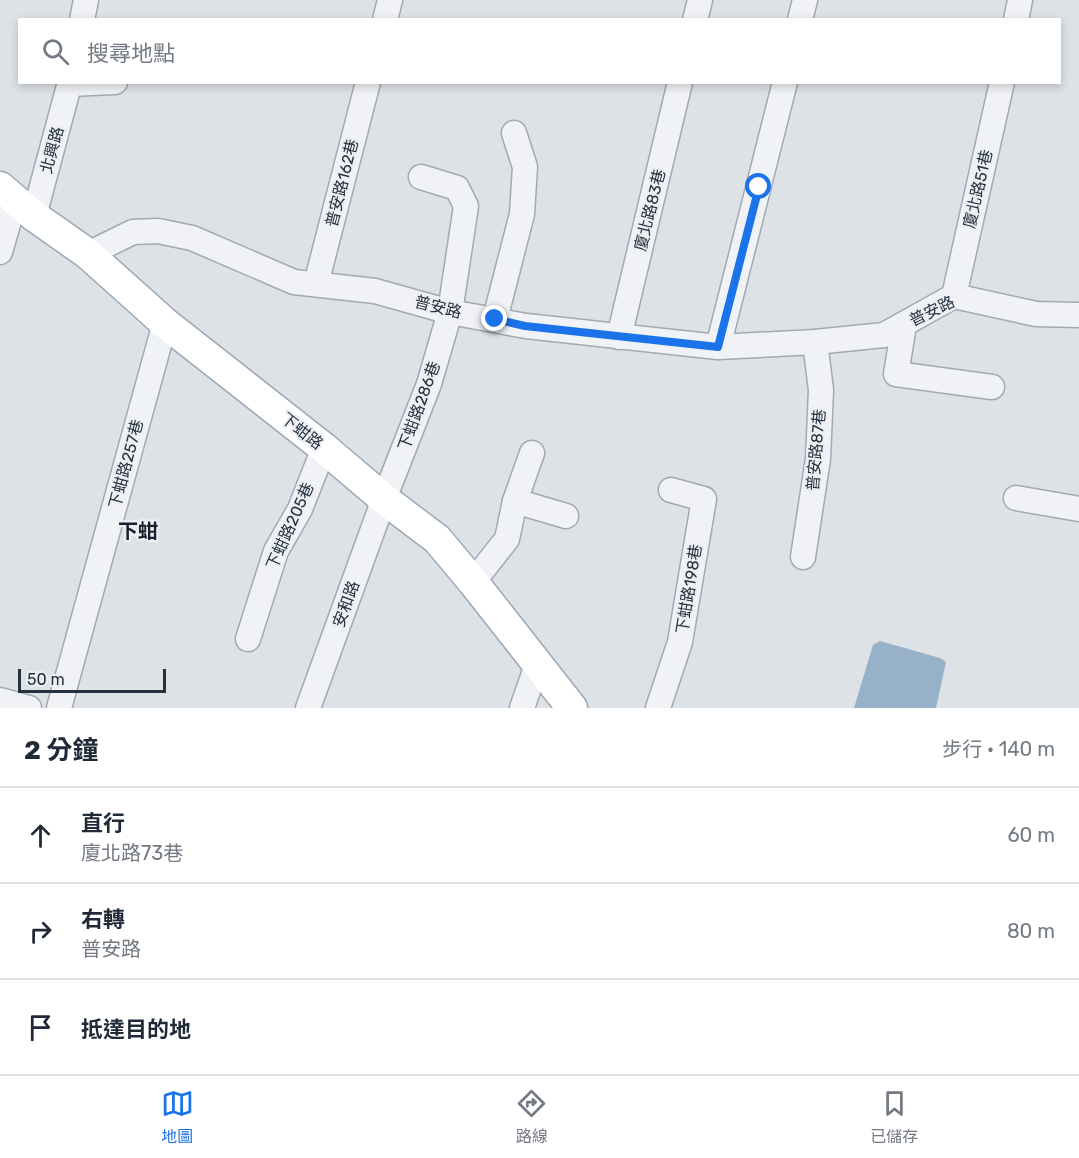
<!DOCTYPE html>
<html lang="zh-TW">
<head>
<meta charset="utf-8">
<style>
  :root { --surface:#fff; --page:#f6f6f7; --text:#1f2937; --muted:#747a83; --line:#e0e1e3; --accent:#1a73e8 }
  body { margin:0; font-family:Rubik,"Noto Sans TC",sans-serif; background:var(--page); color:var(--text) }
  .scale { position:absolute; left:18px; bottom:15px; width:148px; box-sizing:border-box; padding-left:6px; border:3px solid #26313e; border-top:0; font-size:16px; line-height:21px; white-space:nowrap; color:#26313e; -webkit-text-stroke:4px #ecf0f5; paint-order:stroke }
  .stop { position:absolute; width:18px; height:18px; margin:-14px; border:4px solid #1a73e8; border-radius:50%; background:#fff }
  .stop.end { background:#1a73e8; border-color:#fff; box-shadow:0 2px 6px #0008 }
  .list { margin:0; padding:0; list-style:none }
  h2 { display:flex; justify-content:space-between; align-items:center; height:78px; margin:0; padding:0 24px; font-size:26px }
  h2 small { font-size:20px; font-weight:400; color:var(--muted) }
  .list li { display:grid; grid-template-columns:39px 1fr auto; gap:18px; align-items:center; box-sizing:border-box; height:96px; padding:0 24px; border-top:2px solid var(--line) }
  .list b { display:block; font-size:22px; white-space:nowrap }
  .list p { margin:0; font-size:20px; white-space:nowrap; color:var(--muted) }
  .list em { font-size:20px; font-style:normal; color:var(--muted) }
  .icon { flex:none; width:33px; height:33px; fill:none; stroke:currentColor; stroke-width:2; stroke-linecap:round; stroke-linejoin:round }
  .map { position:relative; flex:none; width:1079px; height:708px; overflow:hidden }
  .search { position:absolute; background:var(--surface); box-shadow:0 3px 9px #0003; left:18px; right:18px; top:18px; height:66px; display:flex; align-items:center; gap:15px; box-sizing:border-box; padding:0 21px; border-radius:0px; color:var(--muted); font-size:22px }
  .sheet { height:366px; background:var(--surface) }
  nav { display:flex; justify-content:space-around; align-items:center; box-sizing:border-box; height:84px; border-top:2px solid var(--line); background:var(--surface); font-size:16px; color:var(--muted) }
  nav a { display:grid; justify-items:center; gap:3px }
  nav .on { color:var(--accent) }
  .map>svg:first-child { display:block }
  .water { fill:#97b2c8 }
  .lines { fill:none; stroke-linecap:round; stroke-linejoin:round }
  .minor-casing { stroke:#a2a9b1; stroke-width:27 }
  .major-casing { stroke:#9ca7b3; stroke-width:33 }
  .minor { stroke:#f0f2f5; stroke-width:24 }
  .major { stroke:#fff; stroke-width:30 }
  .route { stroke:#1a73e8; stroke-width:8 }
  .labels { text-anchor:middle; dominant-baseline:central; stroke-width:4.5; stroke-linejoin:round; paint-order:stroke }
  .street-label { font-size:16px; fill:#26313e; stroke:#ecf0f5 }
  .quarter-label { font-size:20px; font-weight:bold; fill:#19222e; stroke:#ecf0f5 }
</style>
</head>
<body>
<div class="map">
<svg width="1079" height="708" viewBox="0 0 1079 708">
  <rect width="100%" height="100%" fill="#dde2e7"/>
  <polygon class="water" points="880,641 940,658 946,662 936,708 854,708 873,645"/>
  <g class="lines">
    <defs>
      <g id="minor">
        <polyline points="82,20 86,0"/>
        <polyline points="385,20 390,0"/>
        <polyline points="695,20 700,0"/>
        <polyline points="800,20 805,0"/>
        <polyline points="1016,20 1020,0"/>
        <polyline points="69,84 115,82"/>
        <polyline points="34,216 70,82"/>
        <polyline points="0,252 15,200"/>
        <polyline points="88,254 133,232 158,231 192,238 294,282 375,291 450,312 526,326 718,347 815,342 884,335 954,296 1036,314 1079,315"/>
        <polyline points="316,284 368,82"/>
        <polyline points="954,296 1002,82"/>
        <polyline points="495,319 522,214 525,167 514,133"/>
        <polyline points="904,325 896,374 992,387"/>
        <polyline points="619,337 680,82"/>
        <polyline points="718,347 785,82"/>
        <polyline points="1016,498 1079,509"/>
        <polyline points="515,501 566,516"/>
        <polyline points="803,557 818,459 821,390 815,342"/>
        <polyline points="473,582 507,539 515,501 532,453"/>
        <polyline points="248,639 276,551 300,509 324,448"/>
        <polyline points="0,700 29,708"/>
        <polyline points="59,708 165,323"/>
        <polyline points="308,708 384,499 429,384 450,312 466,206 457,188 421,177"/>
        <polyline points="522,708 537,665"/>
        <polyline points="658,708 680,642 704,499 671,490"/>
      </g>
      <polyline id="major" points="0,187 34,216 88,254 165,323 324,448 384,499 437,539 473,582 572,708"/>
    </defs>
    <use href="#minor" class="minor-casing"/>
    <use href="#major" class="major-casing"/>
    <use href="#minor" class="minor"/>
    <use href="#major" class="major"/>
  </g>
  <g class="lines">
    <polyline class="route" points="495,319 525,326 718,347 759,187"/>
  </g>
  <g class="labels">
    <g class="street-label">
      <text transform="translate(52 150) rotate(-75)">北興路</text>
      <text transform="translate(342 183) rotate(-76)">普安路162巷</text>
      <text transform="translate(978 189) rotate(-77)">廈北路51巷</text>
      <text transform="translate(650 210) rotate(-76)">廈北路83巷</text>
      <text transform="translate(438 307) rotate(14)">普安路</text>
      <text transform="translate(932 311) rotate(-26)">普安路</text>
      <text transform="translate(419 406) rotate(-70)">下蚶路286巷</text>
      <text transform="translate(302 431) rotate(38)">下蚶路</text>
      <text transform="translate(816 450) rotate(-85)">普安路87巷</text>
      <text transform="translate(126 464) rotate(-75)">下蚶路257巷</text>
      <text transform="translate(290 526) rotate(-66)">下蚶路205巷</text>
      <text transform="translate(689 589) rotate(-81)">下蚶路198巷</text>
      <text transform="translate(346 604) rotate(-70)">安和路</text>
    </g>
    <g class="quarter-label">
      <text x="138" y="531">下蚶</text>
    </g>
  </g>
</svg>
<div class="scale">50 m</div>
<div class="stop" style="left:759px;top:187px"></div>
<div class="stop end" style="left:495px;top:319px"></div>
<div class="search"><svg class="icon" aria-label="search" viewBox="0 0 24 24"><circle cx="10" cy="10" r="6"/><path d="M15 15l6 6"/></svg>搜尋地點</div>
</div>
<section class="sheet">
<h2>2 分鐘<small>步行 · 140 m</small></h2>
<ul class="list">
<li><svg class="icon" aria-label="ahead" viewBox="0 0 24 24"><path d="M12 20V5M6 11l6-6 6 6"/></svg><div><b>直行</b><p>廈北路73巷</p></div><em>60 m</em></li>
<li><svg class="icon" aria-label="right" viewBox="0 0 24 24"><path d="M7 20v-9h11M14 6l5 5-5 5"/></svg><div><b>右轉</b><p>普安路</p></div><em>80 m</em></li>
<li><svg class="icon" aria-label="arrive" viewBox="0 0 24 24"><path d="M6 21V4h12l-3 4 3 4H6"/></svg><div><b>抵達目的地</b></div></li>
</ul>
</section>
<nav>
<a class="on"><svg class="icon" aria-label="map" viewBox="0 0 24 24"><path d="M3 6l6-2 6 2 6-2v14l-6 2-6-2-6 2zM9 4v14M15 6v14"/></svg>地圖</a>
<a><svg class="icon" aria-label="directions" viewBox="0 0 24 24"><path d="M12 3l9 9-9 9-9-9zM9 14v-3h6M13 9l2 2-2 2"/></svg>路線</a>
<a><svg class="icon" aria-label="saved" viewBox="0 0 24 24"><path d="M7 4h10v16l-5-4-5 4z"/></svg>已儲存</a>
</nav>
</body>
</html>
